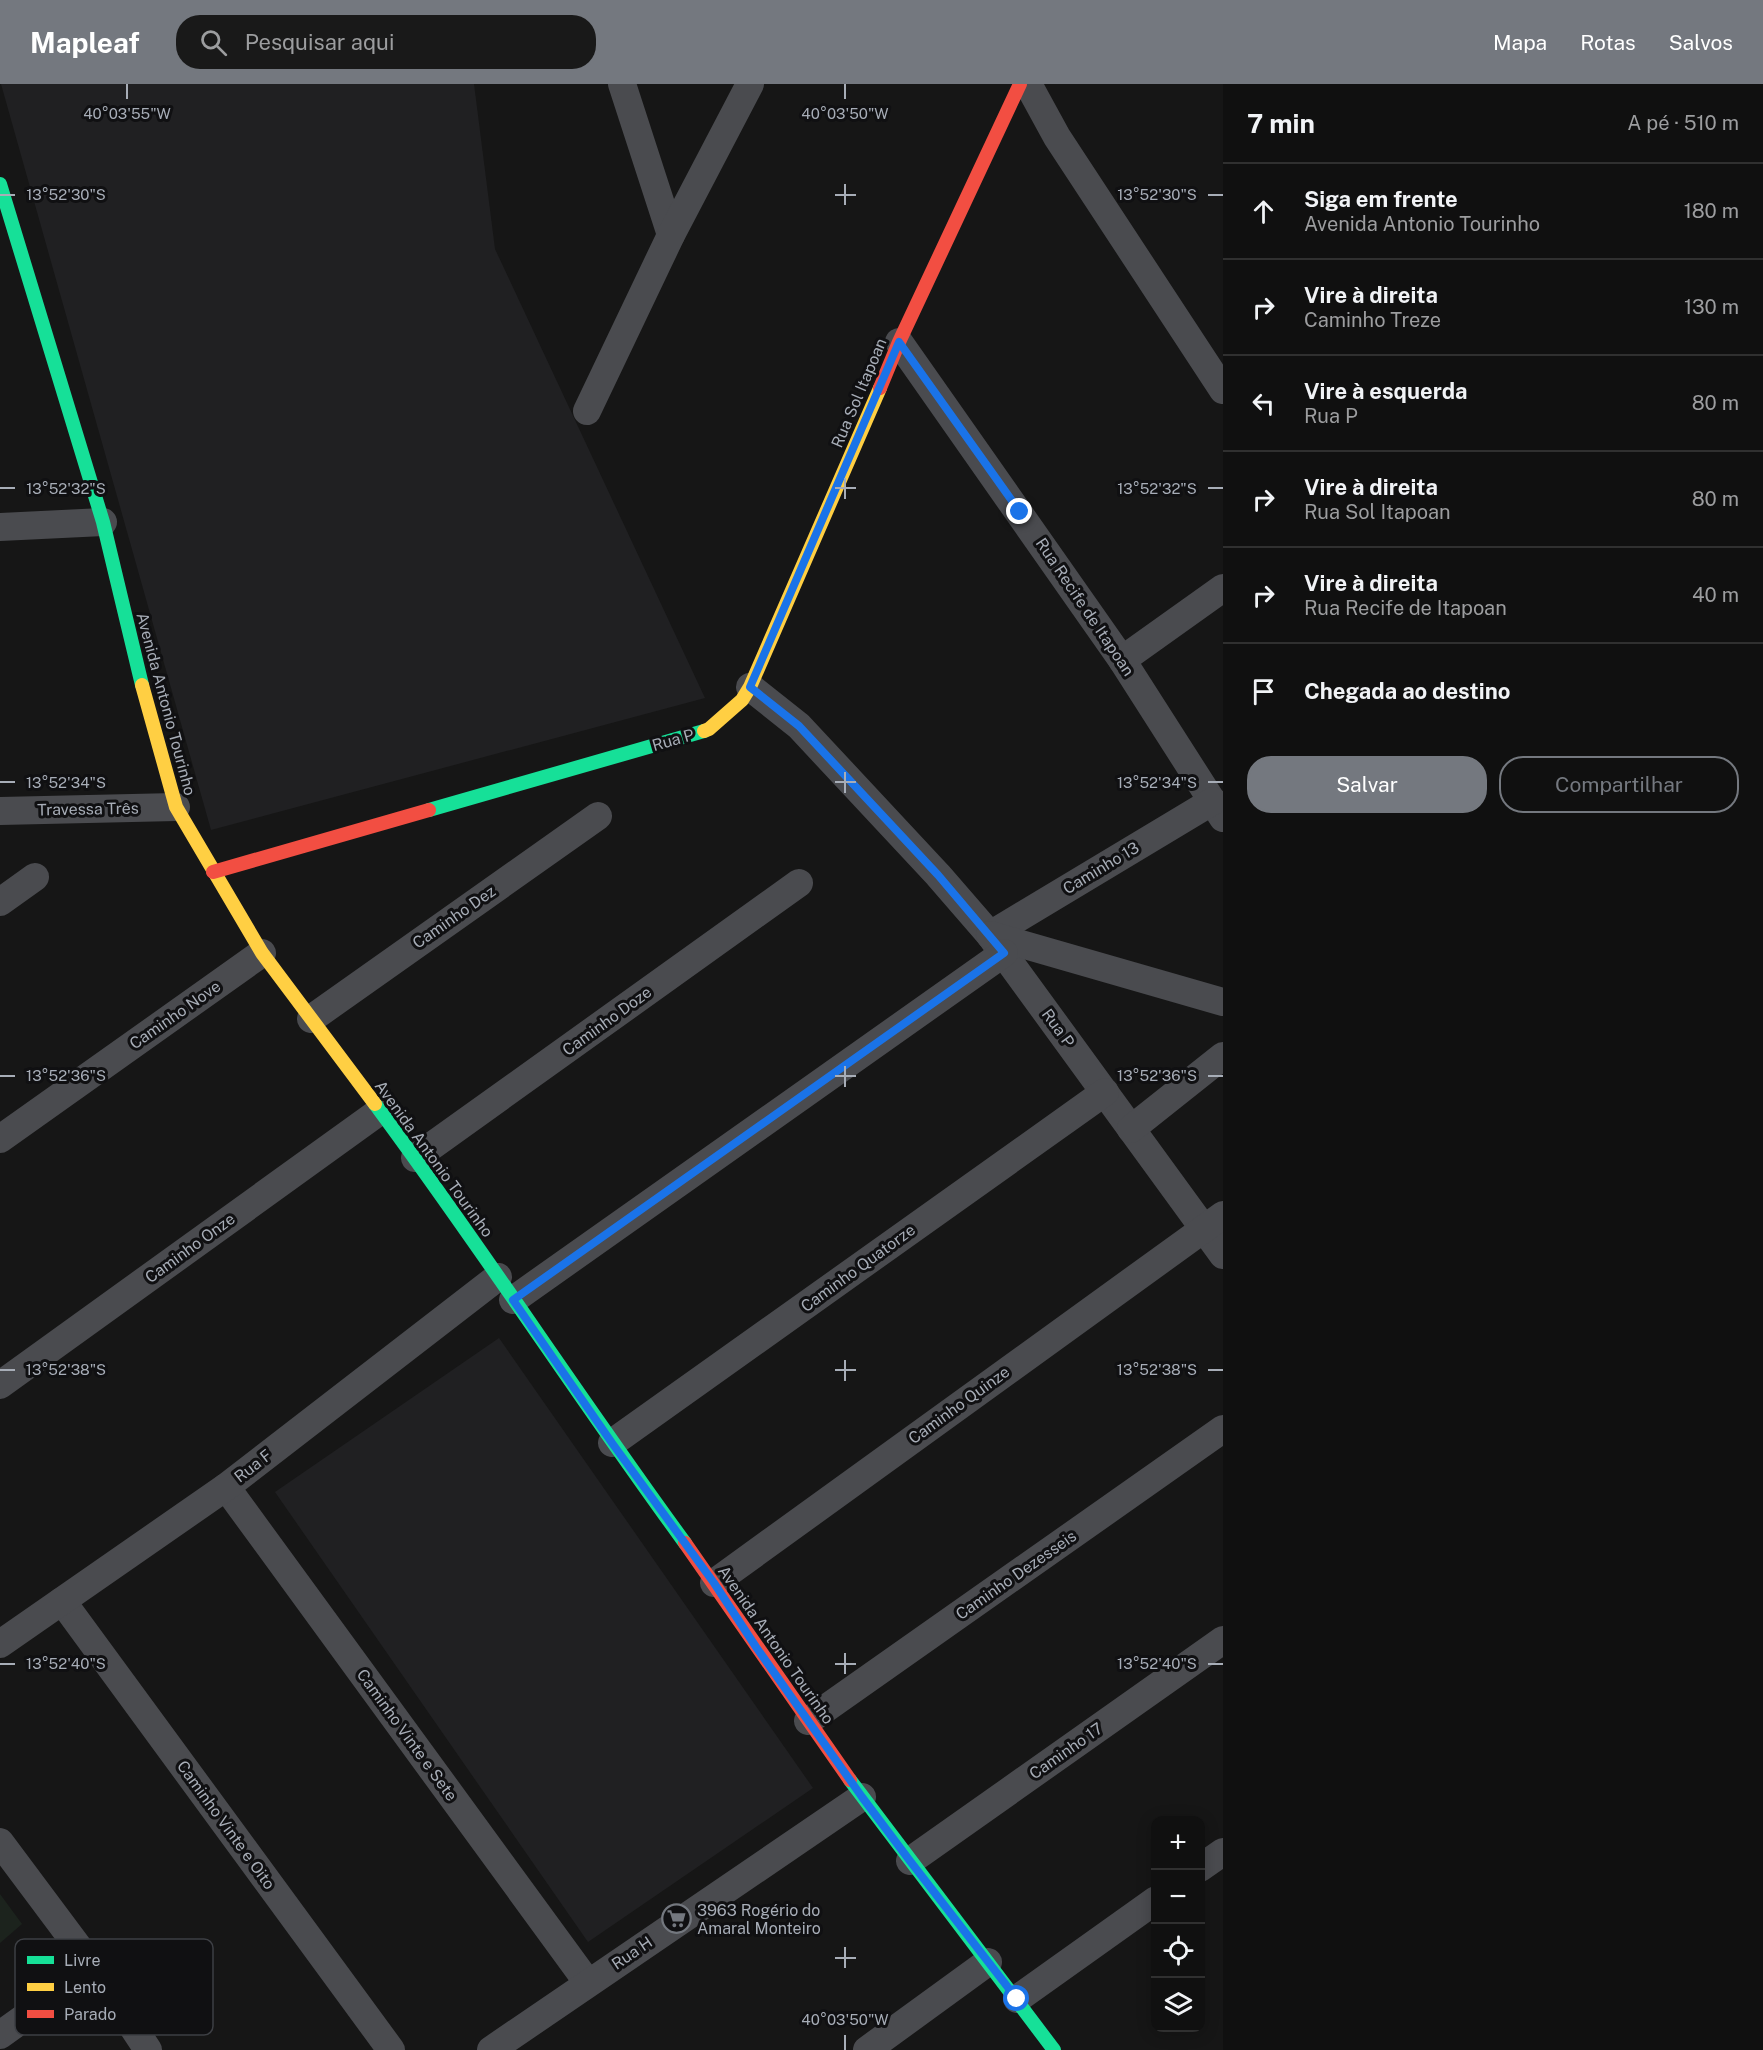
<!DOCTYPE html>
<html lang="pt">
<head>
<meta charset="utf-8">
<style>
  :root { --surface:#101010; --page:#191919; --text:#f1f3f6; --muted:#9c9d9f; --line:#303030; --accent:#74787f }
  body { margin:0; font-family:"Public Sans",sans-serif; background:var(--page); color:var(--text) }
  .controls { position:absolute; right:18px; bottom:18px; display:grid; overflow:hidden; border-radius:12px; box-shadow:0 3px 15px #0003 }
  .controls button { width:54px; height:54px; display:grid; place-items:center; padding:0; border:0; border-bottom:2px solid var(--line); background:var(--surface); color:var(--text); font:30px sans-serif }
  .stop { position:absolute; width:18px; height:18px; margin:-14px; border:4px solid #1a73e8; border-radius:50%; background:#fff }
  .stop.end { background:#1a73e8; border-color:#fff; box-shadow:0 2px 6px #0008 }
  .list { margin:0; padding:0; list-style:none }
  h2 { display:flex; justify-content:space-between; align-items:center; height:78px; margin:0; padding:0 24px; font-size:26px }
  h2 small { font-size:20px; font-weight:400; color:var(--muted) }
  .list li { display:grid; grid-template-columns:39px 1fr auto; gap:18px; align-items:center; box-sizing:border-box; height:96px; padding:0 24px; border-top:2px solid var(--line) }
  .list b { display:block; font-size:22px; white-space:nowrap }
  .list p { margin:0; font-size:20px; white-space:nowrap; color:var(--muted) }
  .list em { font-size:20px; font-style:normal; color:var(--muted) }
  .actions { display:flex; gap:12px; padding:18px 24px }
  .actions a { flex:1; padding:14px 0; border:2px solid var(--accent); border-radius:24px; text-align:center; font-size:21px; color:var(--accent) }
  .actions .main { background:var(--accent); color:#fff }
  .icon { flex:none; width:33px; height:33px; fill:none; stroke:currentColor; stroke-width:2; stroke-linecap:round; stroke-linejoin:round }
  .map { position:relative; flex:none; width:1223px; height:1966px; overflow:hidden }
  header { display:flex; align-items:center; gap:36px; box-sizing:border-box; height:84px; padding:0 30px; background:var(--accent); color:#fff }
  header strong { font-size:28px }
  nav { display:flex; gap:33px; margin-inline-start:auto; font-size:21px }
  .search { width:420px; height:54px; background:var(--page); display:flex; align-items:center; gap:15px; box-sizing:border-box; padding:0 21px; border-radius:24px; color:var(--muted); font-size:22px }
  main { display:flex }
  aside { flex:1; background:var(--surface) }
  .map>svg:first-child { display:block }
  .built { fill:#202022 }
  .green { fill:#1c231d }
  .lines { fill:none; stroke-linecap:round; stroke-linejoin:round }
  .street { stroke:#4a4b4f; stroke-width:28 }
  .fast { stroke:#16e098; stroke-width:14 }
  .slow { stroke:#ffcf43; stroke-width:14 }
  .jam { stroke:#f24e42; stroke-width:14 }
  .route { stroke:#1a73e8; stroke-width:8 }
  .ticks { fill:none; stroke:#a7adb7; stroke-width:2 }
  .labels { text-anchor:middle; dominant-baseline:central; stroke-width:6; stroke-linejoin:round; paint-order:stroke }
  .street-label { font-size:16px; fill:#a7adb7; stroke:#101012 }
  .poi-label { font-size:16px; fill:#a7adb7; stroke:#101012; text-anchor:start }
  .key { fill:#101012; stroke:#3d3f44; stroke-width:1.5 }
  .key-label { font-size:16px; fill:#a7adb7 }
  .ticks-label { font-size:15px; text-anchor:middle; fill:#a7adb7; stroke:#101012; stroke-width:6; stroke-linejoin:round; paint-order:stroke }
</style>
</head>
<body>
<header>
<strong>Mapleaf</strong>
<div class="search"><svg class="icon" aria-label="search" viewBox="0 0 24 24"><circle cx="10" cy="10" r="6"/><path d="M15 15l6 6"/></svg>Pesquisar aqui</div>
<nav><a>Mapa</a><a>Rotas</a><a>Salvos</a></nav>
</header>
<main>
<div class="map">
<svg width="1223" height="1966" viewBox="0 0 1223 1966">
  <rect width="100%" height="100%" fill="#161616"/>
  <g class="built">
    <polygon points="1,0 474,0 495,165 705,614 211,746"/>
    <polygon points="499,1254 813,1704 588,1858 275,1408"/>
  </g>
  <polygon class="green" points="0,1810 22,1840 0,1859"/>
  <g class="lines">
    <g class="street">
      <polyline points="622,0 671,151"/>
      <polyline points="1028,0 1057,53 1223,306"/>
      <polyline points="899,258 1122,576 1223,734"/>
      <polyline points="587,327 671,151 750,0"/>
      <polyline points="0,443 103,438"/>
      <polyline points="1122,576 1223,504"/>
      <polyline points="750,603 799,642 938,791 990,851 1223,1171"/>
      <polyline points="0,727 176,723"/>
      <polyline points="0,818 35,793"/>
      <polyline points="990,851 1213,717"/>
      <polyline points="990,851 1223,918"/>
      <polyline points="311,935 598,732"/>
      <polyline points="1131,1045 1223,972"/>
      <polyline points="0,1055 262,869"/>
      <polyline points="415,1074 799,799"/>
      <polyline points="513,1216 1004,869"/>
      <polyline points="0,1301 380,1027"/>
      <polyline points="612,1359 1105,1008"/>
      <polyline points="226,1403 588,1899"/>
      <polyline points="714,1499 1223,1131"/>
      <polyline points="62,1517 391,1966"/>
      <polyline points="0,1560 226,1403 498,1193"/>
      <polyline points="808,1637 1223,1345"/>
      <polyline points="0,1758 94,1884 148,1966"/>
      <polyline points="910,1777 1223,1556"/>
      <polyline points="1200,1784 1223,1768"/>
      <polyline points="1017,1915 1156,1816"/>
      <polyline points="0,1951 94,1884"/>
      <polyline points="491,1966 862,1713"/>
      <polyline points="867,1966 988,1878"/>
    </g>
    <g class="fast">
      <polyline points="0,100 103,438 142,601"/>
      <polyline points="429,726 704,647"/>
      <path d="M375,1020C482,1164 579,1314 685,1459"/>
      <polyline points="850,1696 1054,1966"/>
    </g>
    <g class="slow">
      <polyline points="142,601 176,723 262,869 375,1020"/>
      <polyline points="704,647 709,645 742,616 750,603 880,304"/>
    </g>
    <g class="jam">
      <polyline points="880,304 899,258 1020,0"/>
      <polyline points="213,788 429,726"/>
      <polyline points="685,1459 850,1696"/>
    </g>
  </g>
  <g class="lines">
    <polyline class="route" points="1017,1915 910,1777 862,1713 756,1563 714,1499 612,1359 513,1216 1004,869 938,791 799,642 750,603 899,258 1020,428"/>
  </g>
  <path class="ticks" d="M127,0V15M845,0V15M845,100V121M0,111H15M835,111H856M1208,111H1223M845,394V415M0,404H15M835,404H856M1208,404H1223M845,688V709M0,698H15M835,698H856M1208,698H1223M845,982V1003M0,992H15M835,992H856M1208,992H1223M845,1276V1297M0,1286H15M835,1286H856M1208,1286H1223M845,1569V1590M0,1580H15M835,1580H856M1208,1580H1223M845,1863V1884M835,1874H856M845,1951V1966"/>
  <defs>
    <symbol id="supermarket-ring" viewBox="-11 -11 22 22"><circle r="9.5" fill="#101012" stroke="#74787f" stroke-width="1.5"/><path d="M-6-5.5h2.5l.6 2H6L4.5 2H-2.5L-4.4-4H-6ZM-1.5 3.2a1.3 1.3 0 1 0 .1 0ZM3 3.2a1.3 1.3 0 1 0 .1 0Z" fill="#74787f"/></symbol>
  </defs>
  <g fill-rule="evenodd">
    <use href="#supermarket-ring" x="660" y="1818" width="33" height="33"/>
  </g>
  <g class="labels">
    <g class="street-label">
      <text transform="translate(859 309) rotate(-67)">Rua Sol Itapoan</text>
      <text transform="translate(1085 523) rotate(56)">Rua Recife de Itapoan</text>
      <text transform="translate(166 620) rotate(75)">Avenida Antonio Tourinho</text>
      <text transform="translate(673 656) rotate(-16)">Rua P</text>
      <text transform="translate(88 725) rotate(-1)">Travessa Três</text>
      <text transform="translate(1101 784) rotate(-31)">Caminho 13</text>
      <text transform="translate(454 833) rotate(-35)">Caminho Dez</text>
      <text transform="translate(175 931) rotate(-35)">Caminho Nove</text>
      <text transform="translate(607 937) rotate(-36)">Caminho Doze</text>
      <text transform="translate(1058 944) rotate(54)">Rua P</text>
      <text transform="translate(434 1075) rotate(54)">Avenida Antonio Tourinho</text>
      <text transform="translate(190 1164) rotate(-36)">Caminho Onze</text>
      <text transform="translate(858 1184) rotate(-36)">Caminho Quatorze</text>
      <text transform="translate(959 1321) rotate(-36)">Caminho Quinze</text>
      <text transform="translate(253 1382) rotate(-38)">Rua F</text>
      <text transform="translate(1016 1491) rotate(-35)">Caminho Dezesseis</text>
      <text transform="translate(776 1561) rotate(55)">Avenida Antonio Tourinho</text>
      <text transform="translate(407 1651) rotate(54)">Caminho Vinte e Sete</text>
      <text transform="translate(1066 1667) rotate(-35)">Caminho 17</text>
      <text transform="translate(226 1741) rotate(54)">Caminho Vinte e Oito</text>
      <text transform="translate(632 1869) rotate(-34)">Rua H</text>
    </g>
    <g class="poi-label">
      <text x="697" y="1826">3963 Rogério do<tspan x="697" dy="18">Amaral Monteiro</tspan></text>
    </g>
  </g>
  <rect x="15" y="1855" width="198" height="96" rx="9" class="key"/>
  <rect x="27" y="1872" width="27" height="8" fill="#16e098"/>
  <rect x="27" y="1899" width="27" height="8" fill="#ffcf43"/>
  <rect x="27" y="1926" width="27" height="8" fill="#f24e42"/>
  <g class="key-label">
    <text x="64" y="1882">Livre</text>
    <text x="64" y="1909">Lento</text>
    <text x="64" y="1936">Parado</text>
  </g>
  <g class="ticks-label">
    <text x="127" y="35">40°03'55"W</text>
    <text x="845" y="35">40°03'50"W</text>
    <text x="66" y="116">13°52'30"S</text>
    <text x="1157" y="116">13°52'30"S</text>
    <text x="66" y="410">13°52'32"S</text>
    <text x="1157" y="410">13°52'32"S</text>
    <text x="66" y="704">13°52'34"S</text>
    <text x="1157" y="704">13°52'34"S</text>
    <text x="66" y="997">13°52'36"S</text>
    <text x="1157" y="997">13°52'36"S</text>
    <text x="66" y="1291">13°52'38"S</text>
    <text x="1157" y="1291">13°52'38"S</text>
    <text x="66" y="1585">13°52'40"S</text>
    <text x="1157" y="1585">13°52'40"S</text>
    <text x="845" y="1941">40°03'50"W</text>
  </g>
</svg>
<div class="controls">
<button>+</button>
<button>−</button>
<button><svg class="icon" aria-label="locate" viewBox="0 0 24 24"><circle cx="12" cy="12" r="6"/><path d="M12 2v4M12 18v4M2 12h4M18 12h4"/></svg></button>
<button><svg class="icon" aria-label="layers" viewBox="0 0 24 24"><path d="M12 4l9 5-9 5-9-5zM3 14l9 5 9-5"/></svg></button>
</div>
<div class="stop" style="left:1017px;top:1915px"></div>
<div class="stop end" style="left:1020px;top:428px"></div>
</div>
<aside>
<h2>7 min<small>A pé · 510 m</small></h2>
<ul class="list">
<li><svg class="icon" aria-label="ahead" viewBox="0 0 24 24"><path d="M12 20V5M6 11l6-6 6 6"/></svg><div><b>Siga em frente</b><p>Avenida Antonio Tourinho</p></div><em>180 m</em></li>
<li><svg class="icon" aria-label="right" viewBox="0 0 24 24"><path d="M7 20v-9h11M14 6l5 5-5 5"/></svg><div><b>Vire à direita</b><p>Caminho Treze</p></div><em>130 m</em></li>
<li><svg class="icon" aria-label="left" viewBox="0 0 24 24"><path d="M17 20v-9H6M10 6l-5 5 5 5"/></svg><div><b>Vire à esquerda</b><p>Rua P</p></div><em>80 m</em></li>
<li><svg class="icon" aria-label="right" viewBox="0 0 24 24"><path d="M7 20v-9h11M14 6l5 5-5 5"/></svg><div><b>Vire à direita</b><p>Rua Sol Itapoan</p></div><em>80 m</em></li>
<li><svg class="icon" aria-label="right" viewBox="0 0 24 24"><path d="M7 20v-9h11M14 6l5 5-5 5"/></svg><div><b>Vire à direita</b><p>Rua Recife de Itapoan</p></div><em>40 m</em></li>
<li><svg class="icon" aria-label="arrive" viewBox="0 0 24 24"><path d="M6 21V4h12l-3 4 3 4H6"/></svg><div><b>Chegada ao destino</b></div></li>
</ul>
<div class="actions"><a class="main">Salvar</a><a>Compartilhar</a></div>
</aside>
</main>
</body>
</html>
